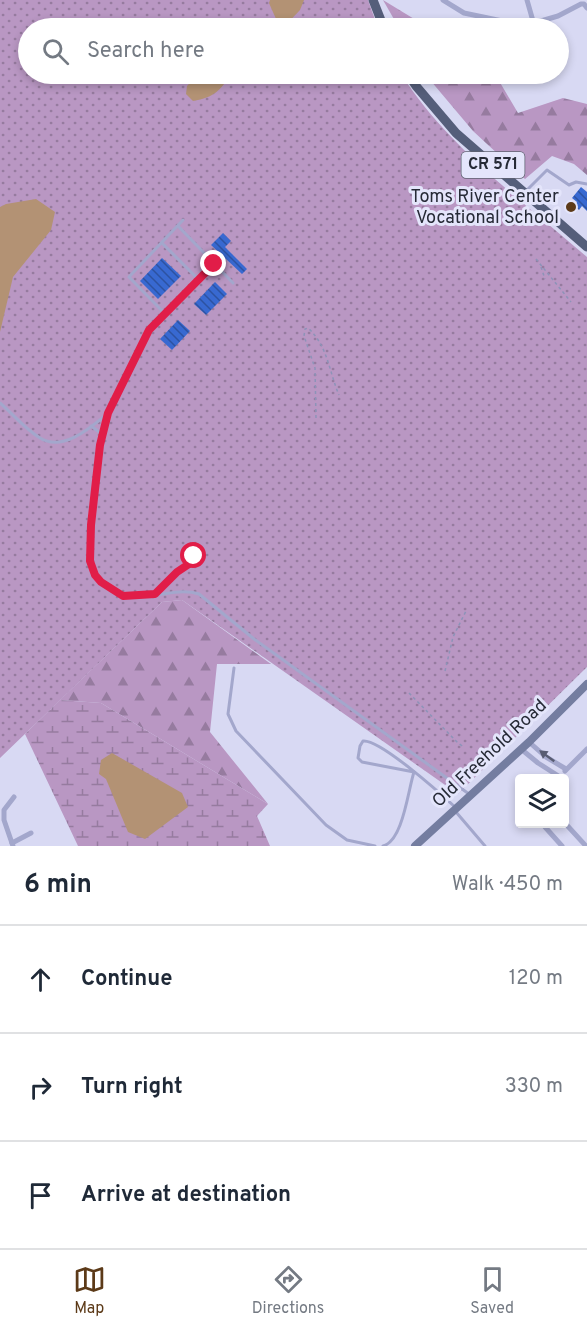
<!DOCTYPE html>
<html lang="en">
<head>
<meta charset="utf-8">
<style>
  :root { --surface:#fff; --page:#f2f2f3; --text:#1f2937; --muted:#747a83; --line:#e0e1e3; --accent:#5c3a18 }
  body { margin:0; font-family:Overpass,sans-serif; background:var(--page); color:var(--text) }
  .controls { position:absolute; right:18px; bottom:18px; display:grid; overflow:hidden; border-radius:6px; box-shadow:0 3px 9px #0003 }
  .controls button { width:54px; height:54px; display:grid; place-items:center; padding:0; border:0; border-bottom:2px solid var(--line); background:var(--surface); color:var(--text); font:30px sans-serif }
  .stop { position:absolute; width:18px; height:18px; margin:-14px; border:4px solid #e11d48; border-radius:50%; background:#fff }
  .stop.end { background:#e11d48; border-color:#fff; box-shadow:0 2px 6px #0008 }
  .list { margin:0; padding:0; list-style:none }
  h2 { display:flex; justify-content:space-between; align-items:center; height:78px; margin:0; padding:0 24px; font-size:26px }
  h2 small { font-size:20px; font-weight:400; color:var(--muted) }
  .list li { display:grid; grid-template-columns:39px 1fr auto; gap:18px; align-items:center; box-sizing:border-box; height:108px; padding:0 24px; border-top:2px solid var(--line) }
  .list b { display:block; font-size:22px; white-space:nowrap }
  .list em { font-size:20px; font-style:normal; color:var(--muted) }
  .icon { flex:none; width:33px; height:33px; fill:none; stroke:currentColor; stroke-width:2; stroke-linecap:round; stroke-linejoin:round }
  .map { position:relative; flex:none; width:587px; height:846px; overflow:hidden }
  .search { position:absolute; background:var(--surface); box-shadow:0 3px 9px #0003; left:18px; right:18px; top:18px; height:66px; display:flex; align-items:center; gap:15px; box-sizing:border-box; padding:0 21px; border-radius:33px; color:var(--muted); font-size:22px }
  .sheet { height:402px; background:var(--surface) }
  nav { display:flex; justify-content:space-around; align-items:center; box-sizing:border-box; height:84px; border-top:2px solid var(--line); background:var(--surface); font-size:16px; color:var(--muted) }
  nav a { display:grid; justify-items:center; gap:3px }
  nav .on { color:var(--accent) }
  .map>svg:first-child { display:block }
  .grass { fill:url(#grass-dots) }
  .forest { fill:url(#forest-firs) }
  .wetland { fill:url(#wetland-marsh) }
  .water { fill:#b39274 }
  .building { fill:url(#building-back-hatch) }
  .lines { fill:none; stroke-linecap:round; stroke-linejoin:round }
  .path { stroke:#8d93b8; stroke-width:1.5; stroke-dasharray:3 3; stroke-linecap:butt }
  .service { stroke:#a3a7cc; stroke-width:3 }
  .minor { stroke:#a3a7cc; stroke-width:5 }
  .secondary { stroke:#747da0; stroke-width:8 }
  .primary { stroke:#555e7a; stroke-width:9 }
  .oneway { fill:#585c72 }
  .route { stroke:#e11d48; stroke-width:8 }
  .poi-dot { fill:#5c3a18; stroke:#e4e5fb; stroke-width:2 }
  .labels { text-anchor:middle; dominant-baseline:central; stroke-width:6; stroke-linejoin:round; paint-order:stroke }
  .shield { fill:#e4e5fb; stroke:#5f6271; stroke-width:1.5 }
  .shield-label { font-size:16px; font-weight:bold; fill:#262a36 }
  .poi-label { font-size:18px; fill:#262a36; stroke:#e4e5fb; text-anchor:end }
  .street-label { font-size:18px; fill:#262a36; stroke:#e4e5fb }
</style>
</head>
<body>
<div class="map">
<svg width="587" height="846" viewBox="0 0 587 846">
  <defs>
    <pattern id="grass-dots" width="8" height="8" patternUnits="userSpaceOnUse" patternTransform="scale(1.5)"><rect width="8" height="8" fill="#b997c3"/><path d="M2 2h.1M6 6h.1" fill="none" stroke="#967b9f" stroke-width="1.8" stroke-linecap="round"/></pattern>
    <pattern id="forest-firs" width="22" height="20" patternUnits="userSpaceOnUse" patternTransform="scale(1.5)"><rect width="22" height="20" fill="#b997c3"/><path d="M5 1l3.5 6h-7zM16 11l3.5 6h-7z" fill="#967b9f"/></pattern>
    <pattern id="wetland-marsh" width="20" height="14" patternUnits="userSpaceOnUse" patternTransform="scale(1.5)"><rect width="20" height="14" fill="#b997c3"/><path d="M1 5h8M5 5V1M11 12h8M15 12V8" fill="none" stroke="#967b9f"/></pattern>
    <pattern id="building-back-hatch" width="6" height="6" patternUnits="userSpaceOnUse" patternTransform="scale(1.5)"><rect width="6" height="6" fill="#3869d1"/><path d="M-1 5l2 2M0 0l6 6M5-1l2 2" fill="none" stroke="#2d52a1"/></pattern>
  </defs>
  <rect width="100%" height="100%" fill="#d8d9f3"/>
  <path class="grass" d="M0,0H368L378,28H28V74H401C448,147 522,201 587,257V667L458,794L182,600L162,602L0,758Z"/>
  <g class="forest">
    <polygon points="383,0 429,28 399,28"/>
    <polygon points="425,74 495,74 518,113 563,98 587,104 587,175 574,164 552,156 525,179 473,131"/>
    <polygon points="182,600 271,664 217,664 210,732 268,804 101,703 60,700 162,602"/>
  </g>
  <polygon class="wetland" points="60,700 101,703 268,804 257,816 270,846 78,846 25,734"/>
  <g class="water">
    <polygon points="270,0 304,0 300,10 283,28 280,28 269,3"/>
    <path d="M198,74H232C219,91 215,97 193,101L186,94L187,86Z"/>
    <polygon points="36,199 55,212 51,230 13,277 0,332 0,207 6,204"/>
    <polygon points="112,753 182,793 188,807 145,839 128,832 106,779 99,774 101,760"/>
  </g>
  <g class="building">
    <polygon points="581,187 587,192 587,211 582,206 579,210 575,206 577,202 572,198"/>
    <polygon points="223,233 231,241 225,247 247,269 242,274 211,245"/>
    <polygon points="162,258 181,276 158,299 140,281"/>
    <polygon points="215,282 227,294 206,315 194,304"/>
    <polygon points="178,320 190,331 172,350 160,339"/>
  </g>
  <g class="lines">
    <g class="path">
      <polyline points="536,259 571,302"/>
      <polyline points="541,267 545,279"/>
      <path d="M316,418L315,368L304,336L305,329L308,328C328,346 329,372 339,395"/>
      <polyline points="160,589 177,572 192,562 194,551 190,542"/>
      <polyline points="445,671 453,637 466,611"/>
      <polyline points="409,693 458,743 464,747"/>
    </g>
    <g class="service">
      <polyline points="526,191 547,170 569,185 576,182 587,184"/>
      <polyline points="178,226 233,283"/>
      <polyline points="162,243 199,280"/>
      <path d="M215,264C193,285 169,306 150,329C143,338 138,351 133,362C125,379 114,397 108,415C98,443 83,548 95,573C98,581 107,587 114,592C136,607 172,585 199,594L254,639L469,794"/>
      <polyline points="165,314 129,277 183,220"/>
      <path d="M0,403C13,414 25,429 40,438C63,452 90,428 107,414"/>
      <polyline points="91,426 102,434"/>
      <polyline points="234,668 228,714 236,731 326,825 347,840 375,846"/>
      <path d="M414,772L362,762L358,758L360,746L363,741C380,739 441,794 455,807"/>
      <polyline points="456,812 485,846"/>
      <path d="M383,846C403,841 408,790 414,772"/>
    </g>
    <g class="minor">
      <polyline points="443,0 464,13 507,22 534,23 558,16 581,4 584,4 587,8"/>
      <polyline points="527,0 535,28"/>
      <polyline points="529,742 546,757 566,769"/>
      <polyline points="521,749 538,763 560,777"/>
      <polyline points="565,771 587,749"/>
      <polyline points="564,822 586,846"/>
      <polyline points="544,824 545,827 562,846"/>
      <polyline points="12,843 31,833"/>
      <polyline points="13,846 4,820 4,810 14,797"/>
    </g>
    <polyline class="secondary" points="415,846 529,742 587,684"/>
    <g class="primary">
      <polyline points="373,0 384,28"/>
      <polyline points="408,74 416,86 456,133 587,247"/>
    </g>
  </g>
  <defs><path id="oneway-solid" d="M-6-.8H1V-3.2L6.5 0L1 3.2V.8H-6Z" transform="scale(1.5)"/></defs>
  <use class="oneway" href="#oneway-solid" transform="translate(547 756) rotate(-144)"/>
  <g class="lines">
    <polyline class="route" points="194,556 192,562 177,572 155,594 123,596 101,582 95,575 90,561 91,525 100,445 108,413 149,330 214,264"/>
  </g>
  <circle class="poi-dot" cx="571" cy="207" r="6"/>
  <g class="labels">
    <rect class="shield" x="461.5" y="152" width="63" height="26" rx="4.5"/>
    <g class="shield-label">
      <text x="493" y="165">CR 571</text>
    </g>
    <g class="poi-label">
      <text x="559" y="197">Toms River Center<tspan x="559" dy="21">Vocational School</tspan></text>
    </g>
    <g class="street-label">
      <text transform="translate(490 754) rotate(-43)">Old Freehold Road</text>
    </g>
  </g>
</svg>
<div class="controls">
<button><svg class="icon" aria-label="layers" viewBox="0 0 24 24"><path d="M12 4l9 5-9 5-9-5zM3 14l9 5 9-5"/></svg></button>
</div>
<div class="stop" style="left:194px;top:556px"></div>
<div class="stop end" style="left:214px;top:264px"></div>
<div class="search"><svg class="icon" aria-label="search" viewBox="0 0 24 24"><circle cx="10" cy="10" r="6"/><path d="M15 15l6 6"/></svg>Search here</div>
</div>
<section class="sheet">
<h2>6 min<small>Walk · 450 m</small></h2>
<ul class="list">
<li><svg class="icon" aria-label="ahead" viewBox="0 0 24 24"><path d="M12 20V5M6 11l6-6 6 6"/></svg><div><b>Continue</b></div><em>120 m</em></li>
<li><svg class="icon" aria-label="right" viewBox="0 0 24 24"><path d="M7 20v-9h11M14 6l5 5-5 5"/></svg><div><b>Turn right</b></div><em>330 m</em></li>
<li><svg class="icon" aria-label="arrive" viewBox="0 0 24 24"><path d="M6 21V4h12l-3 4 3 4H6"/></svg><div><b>Arrive at destination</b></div></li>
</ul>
</section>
<nav>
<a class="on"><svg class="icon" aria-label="map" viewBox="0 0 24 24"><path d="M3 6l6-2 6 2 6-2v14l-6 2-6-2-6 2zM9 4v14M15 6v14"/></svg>Map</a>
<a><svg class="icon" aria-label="directions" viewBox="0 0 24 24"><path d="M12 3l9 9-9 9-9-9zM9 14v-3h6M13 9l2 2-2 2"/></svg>Directions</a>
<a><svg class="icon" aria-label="saved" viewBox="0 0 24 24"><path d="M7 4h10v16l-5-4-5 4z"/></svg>Saved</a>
</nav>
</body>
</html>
